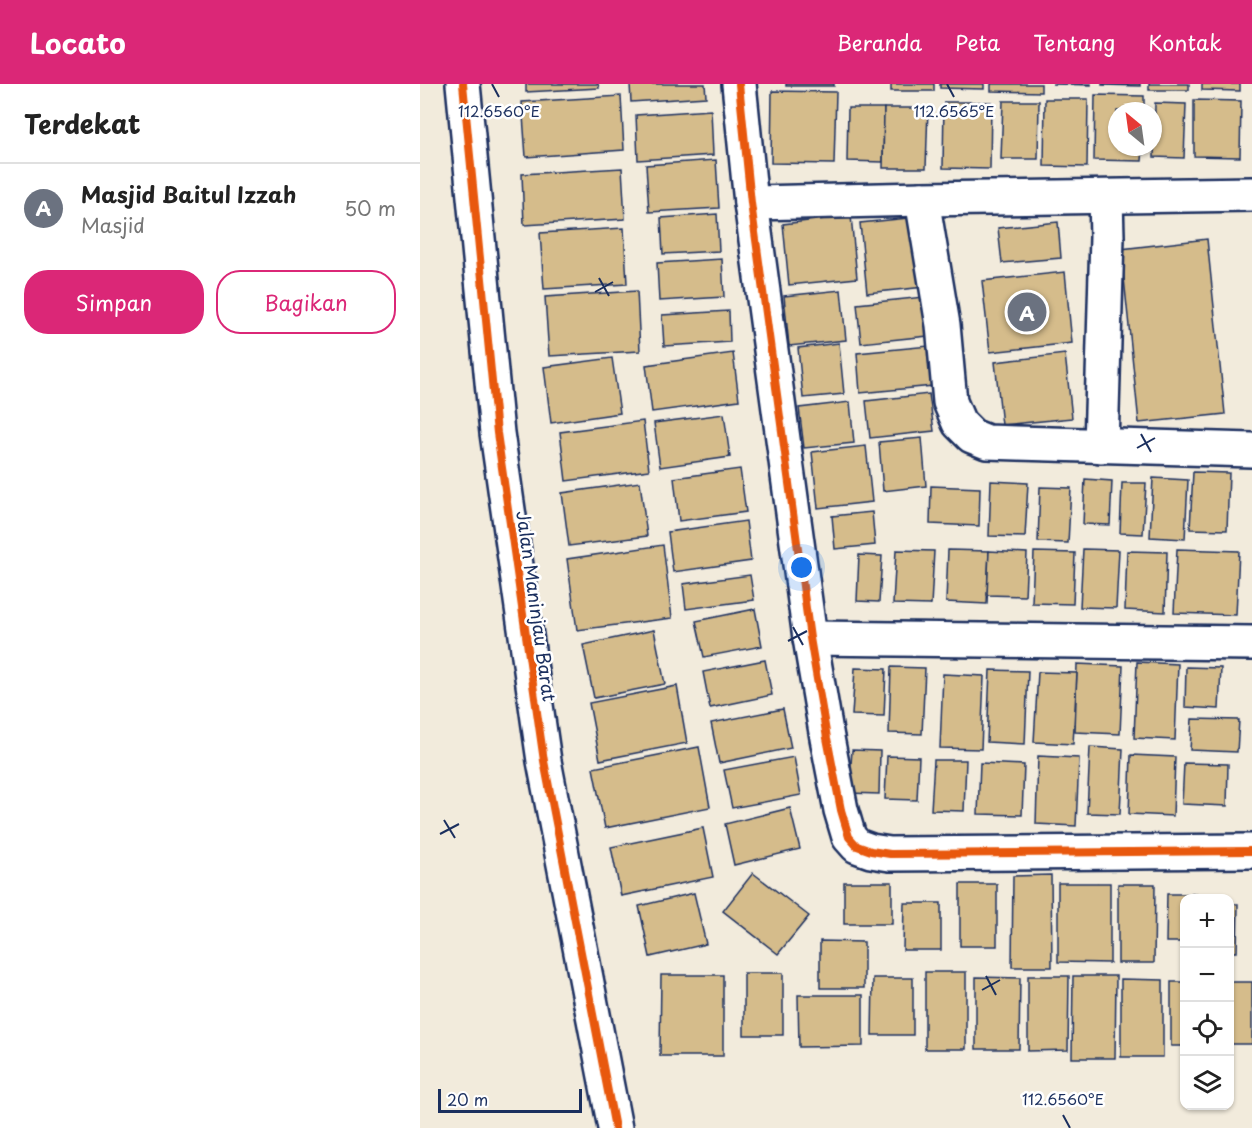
<!DOCTYPE html>
<html lang="id">
<head>
<meta charset="utf-8">
<style>
  :root { --surface:#fff; --page:#f2f2f2; --text:#222; --muted:#767676; --line:#e0e0e0; --accent:#db2777 }
  body { margin:0; font-family:"Playpen Sans",sans-serif; background:var(--page); color:var(--text) }
  .controls { position:absolute; right:18px; bottom:18px; display:grid; overflow:hidden; border-radius:12px; box-shadow:0 2px 4px #0004 }
  .controls button { width:54px; height:54px; display:grid; place-items:center; padding:0; border:0; border-bottom:2px solid var(--line); background:var(--surface); color:var(--text); font:30px sans-serif }
  .compass { position:absolute; left:688px; top:18px; width:54px; height:54px; border-radius:50%; background:var(--surface); box-shadow:0 2px 4px #0004; rotate:331deg }
  .scale { position:absolute; left:18px; bottom:15px; width:144px; box-sizing:border-box; padding-left:6px; border:3px solid #1b2f5e; border-top:0; font-size:16px; line-height:21px; white-space:nowrap; color:#1b2f5e; -webkit-text-stroke:4px #fff; paint-order:stroke }
  .you { position:absolute; left:382px; top:484px; width:21px; height:21px; margin:-15px; border:4px solid #fff; border-radius:50%; background:#1a73e8; box-shadow:0 0 0 9px #1a73e833 }
  .badge { display:grid; place-items:center; width:39px; height:39px; border-radius:50%; background:var(--accent); color:#fff; font-size:20px; font-weight:700 }
  .pin { position:absolute; translate:-50% -50%; border:3px solid #fff; box-shadow:0 2px 6px #0006 }
  .list { margin:0; padding:0; list-style:none }
  h2 { display:flex; justify-content:space-between; align-items:center; height:78px; margin:0; padding:0 24px; font-size:26px }
  h2 small { font-size:20px; font-weight:400; color:var(--muted) }
  .list li { display:grid; grid-template-columns:39px 1fr auto; gap:18px; align-items:center; box-sizing:border-box; height:90px; padding:0 24px; border-top:2px solid var(--line) }
  .list b { display:block; font-size:22px; white-space:nowrap }
  .list p { margin:0; font-size:20px; white-space:nowrap; color:var(--muted) }
  .list em { font-size:20px; font-style:normal; color:var(--muted) }
  .actions { display:flex; gap:12px; padding:18px 24px }
  .actions a { flex:1; padding:14px 0; border:2px solid var(--accent); border-radius:24px; text-align:center; font-size:21px; color:var(--accent) }
  .actions .main { background:var(--accent); color:#fff }
  .icon { flex:none; width:33px; height:33px; fill:none; stroke:currentColor; stroke-width:2; stroke-linecap:round; stroke-linejoin:round }
  .map { position:relative; flex:none; width:832px; height:1044px; overflow:hidden }
  header { display:flex; align-items:center; gap:36px; box-sizing:border-box; height:84px; padding:0 30px; background:var(--accent); color:#fff }
  header strong { font-size:28px }
  nav { display:flex; gap:33px; margin-inline-start:auto; font-size:21px }
  main { display:flex }
  aside { flex:1; background:var(--surface) }
  .map>svg:first-child { display:block }
  .building { fill:#d5bc8b; stroke:#1b2f5e; stroke-width:1.5 }
  .lines { fill:none; stroke-linecap:round; stroke-linejoin:round }
  .minor-casing { stroke:#1b2f5e; stroke-width:38 }
  .minor { stroke:#fff; stroke-width:33 }
  .cycleway-casing { stroke:#fff; stroke-width:11 }
  .cycleway { stroke:#e8590c; stroke-width:8 }
  .ticks { fill:none; stroke:#1b2f5e; stroke-width:2 }
  .labels { text-anchor:middle; dominant-baseline:central; stroke-width:5; stroke-linejoin:round; paint-order:stroke }
  .street-label { font-size:18px; fill:#1b2f5e; stroke:#fff }
  .ticks-label { font-size:15px; text-anchor:middle; fill:#1b2f5e; stroke:#fff; stroke-width:5; stroke-linejoin:round; paint-order:stroke }
</style>
</head>
<body>
<header>
<strong>Locato</strong>
<nav><a>Beranda</a><a>Peta</a><a>Tentang</a><a>Kontak</a></nav>
</header>
<main>
<aside>
<h2>Terdekat<small></small></h2>
<ul class="list">
<li><span class="badge" style="background:#6b7280">A</span><div><b>Masjid Baitul Izzah</b><p>Masjid</p></div><em>50 m</em></li>
</ul>
<div class="actions"><a class="main">Simpan</a><a>Bagikan</a></div>
</aside>
<div class="map">
<svg width="832" height="1044" viewBox="0 0 832 1044">
  <rect width="100%" height="100%" fill="#f2ebdc"/>
  <filter id="ink" filterUnits="userSpaceOnUse"><feTurbulence type="fractalNoise" baseFrequency=".0167" numOctaves="2"/><feDisplacementMap in="SourceGraphic" scale="12" xChannelSelector="R" yChannelSelector="G"/><feConvolveMatrix kernelMatrix="1 2 1 2 8 2 1 2 1" color-interpolation-filters="sRGB"/></filter>
  <g filter="url(#ink)">
    <g class="building">
      <polygon points="106,0 178,0 179,4 106,8"/>
      <polygon points="210,0 285,0 286,13 211,18"/>
      <rect x="366" y="0" width="48" height="2"/>
      <rect x="471" y="0" width="43" height="7"/>
      <polygon points="520,0 564,0 564,5 520,4"/>
      <polygon points="571,0 621,0 621,8 571,7"/>
      <polygon points="632,0 671,0 671,1"/>
      <polygon points="682,0 720,0 720,2 682,1"/>
      <rect x="729" y="0" width="40" height="6"/>
      <polygon points="782,0 820,0 820,7 782,6"/>
      <polygon points="352,7 416,8 414,80 351,79"/>
      <polygon points="675,11 724,12 724,27 697,27 697,63 723,63 722,77 674,76"/>
      <polygon points="201,12 204,66 106,73 102,18"/>
      <polygon points="625,15 668,15 667,83 624,82"/>
      <polygon points="774,16 821,17 820,73 774,72"/>
      <polygon points="583,17 619,17 618,75 581,75"/>
      <polygon points="524,18 571,18 570,85 523,84"/>
      <polygon points="735,19 766,20 764,74 734,73"/>
      <polygon points="428,24 464,24 463,78 427,77"/>
      <polygon points="464,24 508,24 506,84 463,84"/>
      <polygon points="291,26 293,71 218,76 216,31"/>
      <polygon points="296,76 299,124 229,128 226,81"/>
      <polygon points="202,84 205,135 104,141 102,90"/>
      <polygon points="297,130 299,167 243,170 241,134"/>
      <polygon points="431,132 437,194 369,201 363,140"/>
      <polygon points="498,133 505,203 447,209 440,139"/>
      <polygon points="638,138 641,174 582,179 578,144"/>
      <polygon points="204,144 207,200 124,205 120,149"/>
      <polygon points="787,155 805,330 719,339 701,165"/>
      <polygon points="302,175 304,213 239,217 237,179"/>
      <polygon points="645,188 652,259 570,268 562,197"/>
      <polygon points="421,206 426,256 369,262 364,212"/>
      <polygon points="217,207 220,267 129,272 125,213"/>
      <polygon points="504,213 508,252 441,259 437,220"/>
      <polygon points="309,227 310,258 244,262 242,231"/>
      <polygon points="419,259 424,310 383,314 378,264"/>
      <polygon points="509,262 513,302 440,309 437,269"/>
      <polygon points="313,269 319,316 232,328 226,281"/>
      <polygon points="645,270 652,334 582,341 575,278"/>
      <polygon points="192,274 200,329 131,339 124,283"/>
      <polygon points="509,310 514,347 450,354 446,317"/>
      <polygon points="430,318 434,359 384,364 379,324"/>
      <polygon points="304,330 310,373 240,383 234,339"/>
      <polygon points="223,337 229,386 146,397 140,348"/>
      <polygon points="502,354 506,402 463,407 459,358"/>
      <polygon points="446,362 452,418 398,424 392,368"/>
      <polygon points="320,385 326,428 259,437 254,394"/>
      <polygon points="773,388 809,389 807,446 770,445"/>
      <polygon points="733,394 768,396 765,455 730,453"/>
      <polygon points="665,395 692,397 690,441 663,440"/>
      <polygon points="571,397 608,399 605,453 569,452"/>
      <polygon points="220,398 227,452 149,462 142,409"/>
      <polygon points="702,399 726,399 723,450 700,449"/>
      <polygon points="511,402 560,404 559,442 510,440"/>
      <polygon points="620,403 651,404 648,459 618,458"/>
      <polygon points="452,428 455,461 415,465 412,432"/>
      <polygon points="326,437 331,477 253,488 248,448"/>
      <polygon points="243,461 252,534 157,546 147,475"/>
      <polygon points="663,465 699,466 696,524 660,523"/>
      <polygon points="757,465 819,467 816,531 754,529"/>
      <polygon points="476,466 514,467 511,521 473,520"/>
      <polygon points="528,466 569,467 567,520 526,518"/>
      <polygon points="569,467 607,469 605,512 567,511"/>
      <polygon points="707,467 747,468 745,528 705,526"/>
      <polygon points="614,468 655,469 653,520 612,519"/>
      <polygon points="439,471 462,472 459,518 437,517"/>
      <polygon points="330,491 334,516 266,525 263,500"/>
      <polygon points="335,525 342,562 284,573 276,537"/>
      <polygon points="234,546 245,600 174,614 163,561"/>
      <polygon points="345,576 352,611 290,624 283,588"/>
      <polygon points="717,578 758,580 755,656 714,654"/>
      <polygon points="657,580 703,582 700,650 655,648"/>
      <polygon points="471,583 505,584 502,650 469,649"/>
      <polygon points="766,583 801,584 799,625 765,623"/>
      <polygon points="435,584 466,585 464,632 432,631"/>
      <polygon points="570,586 608,587 605,660 567,658"/>
      <polygon points="618,588 657,589 653,660 614,658"/>
      <polygon points="523,590 564,592 561,665 520,664"/>
      <polygon points="257,602 267,659 180,676 169,619"/>
      <polygon points="363,625 371,664 299,679 291,639"/>
      <polygon points="772,635 819,636 817,668 770,666"/>
      <polygon points="279,663 290,723 185,744 173,684"/>
      <polygon points="670,663 703,665 700,730 667,729"/>
      <polygon points="432,666 460,667 459,710 429,709"/>
      <polygon points="711,671 755,673 753,732 709,730"/>
      <polygon points="467,672 499,673 497,716 465,715"/>
      <polygon points="618,672 659,674 656,742 616,740"/>
      <polygon points="374,673 381,711 312,724 304,686"/>
      <polygon points="514,676 546,676 544,727 511,726"/>
      <polygon points="560,679 604,681 602,731 558,730"/>
      <polygon points="764,679 808,680 807,722 762,720"/>
      <polygon points="370,724 380,765 314,781 305,740"/>
      <polygon points="283,744 293,793 201,812 191,763"/>
      <polygon points="333,789 389,832 358,870 303,827"/>
      <polygon points="631,791 632,883 592,883 593,792"/>
      <rect x="424" y="798" width="48" height="42"/>
      <polygon points="638,799 690,799 690,879 638,878"/>
      <rect x="540" y="800" width="37" height="62"/>
      <polygon points="698,800 735,800 734,879 698,879"/>
      <polygon points="274,809 286,860 230,873 219,822"/>
      <polygon points="747,810 775,810 775,814 764,814 764,858 746,858"/>
      <polygon points="484,819 521,819 521,866 483,866"/>
      <polygon points="810,820 818,820 817,868 810,868"/>
      <polygon points="400,857 444,858 444,904 400,904"/>
      <rect x="505" y="888" width="41" height="77"/>
      <rect x="324" y="889" width="39" height="62"/>
      <polygon points="241,891 303,891 303,972 240,972"/>
      <polygon points="608,892 649,892 648,966 608,967"/>
      <polygon points="653,892 696,892 695,974 652,974"/>
      <polygon points="556,893 600,894 599,965 556,965"/>
      <polygon points="453,894 493,894 493,951 452,951"/>
      <polygon points="701,895 743,896 743,973 701,973"/>
      <rect x="751" y="898" width="13" height="64"/>
      <rect x="810" y="898" width="22" height="62"/>
      <polygon points="378,911 443,911 443,962 379,963"/>
    </g>
    <g class="lines">
      <defs>
        <g id="minor">
          <polyline points="43,0 77,349 124,677 195,1044"/>
          <polyline points="319,0 331,119 390,554 407,654 421,726 429,753 437,762 451,767 470,770 832,767"/>
          <polyline points="502,115 523,241 530,318 539,339 552,352 567,358 832,366"/>
          <polyline points="331,119 502,115 832,110"/>
          <polyline points="681,362 687,153 686,113"/>
          <polyline points="390,554 832,559"/>
        </g>
      </defs>
      <use href="#minor" class="minor-casing"/>
      <use href="#minor" class="minor"/>
      <defs>
        <g id="cycleway">
          <polyline points="43,0 77,349 124,677 195,1044"/>
          <polyline points="319,0 331,119 390,554 407,654 421,726 429,753 437,762 451,767 470,770 832,767"/>
        </g>
      </defs>
      <use href="#cycleway" class="cycleway-casing"/>
      <use href="#cycleway" class="cycleway"/>
    </g>
  </g>
  <path class="ticks" d="M72,0L79,13M527,0L534,13M179,194L189,212M175,208L193,198M721,350L731,368M717,364L735,354M373,543L383,561M368,557L387,547M24,736L35,754M20,750L39,740M566,892L576,911M562,906L580,896M643,1031L650,1044"/>
  <g class="labels">
    <g class="street-label">
      <text transform="translate(117 522) rotate(82)">Jalan Maninjau Barat</text>
    </g>
  </g>
  <g class="ticks-label">
    <text x="79" y="33">112.6560°E</text>
    <text x="534" y="33">112.6565°E</text>
    <text x="643" y="1021">112.6560°E</text>
  </g>
</svg>
<div class="controls">
<button>+</button>
<button>−</button>
<button><svg class="icon" aria-label="locate" viewBox="0 0 24 24"><circle cx="12" cy="12" r="6"/><path d="M12 2v4M12 18v4M2 12h4M18 12h4"/></svg></button>
<button><svg class="icon" aria-label="layers" viewBox="0 0 24 24"><path d="M12 4l9 5-9 5-9-5zM3 14l9 5 9-5"/></svg></button>
</div>
<svg class="compass" viewBox="-18 -18 36 36"><path d="M0-13l5 13h-10z" fill="#e53935"/><path d="M0 13l5-13h-10z" fill="#767676"/></svg>
<div class="scale">20 m</div>
<div class="you"></div>
<div class="pin badge" style="left:607px;top:228px;background:#6b7280">A</div>
</div>
</main>
</body>
</html>
